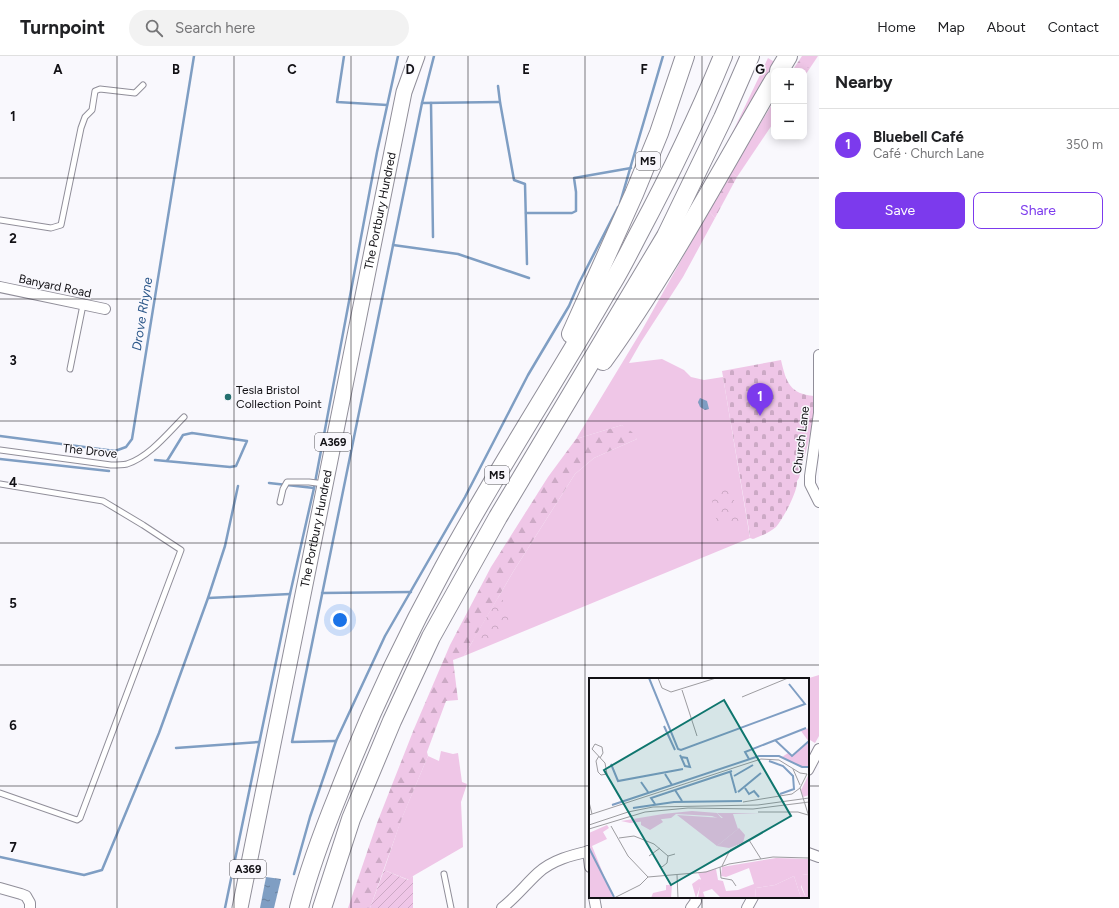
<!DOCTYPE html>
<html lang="en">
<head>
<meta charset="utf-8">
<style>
  :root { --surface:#fff; --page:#f2f2f2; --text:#202124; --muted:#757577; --line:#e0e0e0; --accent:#7c3aed }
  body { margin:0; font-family:Figtree,sans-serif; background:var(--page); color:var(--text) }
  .controls { position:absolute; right:12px; top:12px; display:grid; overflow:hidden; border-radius:8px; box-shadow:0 2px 10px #0003 }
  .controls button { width:36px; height:36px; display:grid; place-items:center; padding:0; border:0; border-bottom:1px solid var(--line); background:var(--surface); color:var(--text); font:20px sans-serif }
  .you { position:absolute; left:340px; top:564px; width:14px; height:14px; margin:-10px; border:3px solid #fff; border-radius:50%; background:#1a73e8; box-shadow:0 0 0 6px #1a73e833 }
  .badge { display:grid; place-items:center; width:26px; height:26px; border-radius:50%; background:var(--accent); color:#fff; font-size:13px; font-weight:700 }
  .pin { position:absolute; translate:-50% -33px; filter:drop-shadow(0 1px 2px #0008) }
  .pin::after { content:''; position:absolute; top:21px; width:14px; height:12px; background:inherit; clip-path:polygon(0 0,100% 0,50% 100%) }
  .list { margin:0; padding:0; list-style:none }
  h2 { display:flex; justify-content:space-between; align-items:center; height:52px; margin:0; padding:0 16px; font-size:17px }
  h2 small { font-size:13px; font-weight:400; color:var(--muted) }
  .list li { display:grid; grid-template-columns:26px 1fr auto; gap:12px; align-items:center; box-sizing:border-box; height:72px; padding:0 16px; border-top:1px solid var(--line) }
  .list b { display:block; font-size:15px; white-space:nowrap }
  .list p { margin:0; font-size:13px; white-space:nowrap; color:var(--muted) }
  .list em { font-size:13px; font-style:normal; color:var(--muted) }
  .actions { display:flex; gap:8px; padding:12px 16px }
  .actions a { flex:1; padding:9px 0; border:1px solid var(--accent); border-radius:8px; text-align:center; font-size:14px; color:var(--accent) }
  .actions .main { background:var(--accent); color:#fff }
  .icon { flex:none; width:22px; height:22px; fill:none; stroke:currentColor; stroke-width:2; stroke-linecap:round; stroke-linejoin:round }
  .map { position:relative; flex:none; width:819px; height:852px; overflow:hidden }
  header { display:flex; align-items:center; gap:24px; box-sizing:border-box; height:56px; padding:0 20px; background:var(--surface); border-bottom:1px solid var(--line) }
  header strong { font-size:19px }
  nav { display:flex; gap:22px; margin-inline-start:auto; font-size:14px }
  .search { width:280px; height:36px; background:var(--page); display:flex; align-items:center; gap:10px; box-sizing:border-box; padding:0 14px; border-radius:22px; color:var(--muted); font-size:15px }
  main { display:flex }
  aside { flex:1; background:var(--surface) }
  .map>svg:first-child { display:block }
  .grass { fill:#efc6e7 }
  .forest { fill:url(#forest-firs) }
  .cemetery { fill:url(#cemetery-stones) }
  .park { fill:url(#park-crowns) }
  .garden { fill:url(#garden-furrows) }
  .water { fill:url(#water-ripples) }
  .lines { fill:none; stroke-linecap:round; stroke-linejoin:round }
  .stream { stroke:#7f9ec3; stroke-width:2.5 }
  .lane-casing { stroke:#908e99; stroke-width:7 }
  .street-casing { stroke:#908e99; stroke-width:12 }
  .primary-casing { stroke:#908e99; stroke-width:17 }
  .highway-casing { stroke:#908e99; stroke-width:20 }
  .lane { stroke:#fff; stroke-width:5 }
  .street { stroke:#fff; stroke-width:10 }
  .primary { stroke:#fff; stroke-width:15 }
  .highway { stroke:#fff; stroke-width:18 }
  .grid { fill:none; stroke:#121115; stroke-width:1; stroke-opacity:0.55 }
  .poi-dot { fill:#246f6f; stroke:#f9f8fd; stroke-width:1.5 }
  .labels { text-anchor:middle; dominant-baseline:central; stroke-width:3; stroke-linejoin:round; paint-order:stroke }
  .shield { fill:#f9f8fd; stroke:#57565b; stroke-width:1 }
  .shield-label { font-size:11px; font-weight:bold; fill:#121115 }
  .street-label { font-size:12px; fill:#121115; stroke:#f9f8fd }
  .poi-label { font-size:12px; fill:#121115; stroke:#f9f8fd; text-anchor:start }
  .water-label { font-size:13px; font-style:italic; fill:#2d588a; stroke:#f9f8fd }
  .inset-river { fill:none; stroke:#7f9ec3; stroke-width:2 }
  .inset-road { fill:none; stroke:#9d9ca0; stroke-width:1 }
  .view { fill:#0f766e; fill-opacity:0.15; stroke:#0f766e; stroke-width:2 }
  .inset-edge { fill:none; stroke:#121115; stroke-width:2 }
  .grid-label { font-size:13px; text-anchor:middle; font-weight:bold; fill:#121115; stroke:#f9f8fd; stroke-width:3; stroke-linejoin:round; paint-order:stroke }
</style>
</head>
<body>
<header>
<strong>Turnpoint</strong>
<div class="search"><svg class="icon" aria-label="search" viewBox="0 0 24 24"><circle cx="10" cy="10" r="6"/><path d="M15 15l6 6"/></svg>Search here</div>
<nav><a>Home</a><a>Map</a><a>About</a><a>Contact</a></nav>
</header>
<main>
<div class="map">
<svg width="819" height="852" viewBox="0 0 819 852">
  <defs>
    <pattern id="forest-firs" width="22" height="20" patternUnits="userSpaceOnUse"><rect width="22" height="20" fill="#efc6e7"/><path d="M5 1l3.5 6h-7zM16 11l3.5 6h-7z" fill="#cca9c5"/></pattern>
    <pattern id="cemetery-stones" width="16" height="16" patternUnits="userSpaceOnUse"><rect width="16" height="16" fill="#efc6e7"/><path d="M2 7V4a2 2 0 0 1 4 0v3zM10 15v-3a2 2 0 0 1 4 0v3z" fill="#cca9c5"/></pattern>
    <pattern id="park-crowns" width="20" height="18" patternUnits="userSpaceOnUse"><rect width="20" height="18" fill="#efc6e7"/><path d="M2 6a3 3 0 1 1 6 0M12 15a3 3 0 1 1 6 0" fill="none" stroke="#cca9c5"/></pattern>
    <pattern id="garden-furrows" width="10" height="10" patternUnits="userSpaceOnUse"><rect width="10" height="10" fill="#efc6e7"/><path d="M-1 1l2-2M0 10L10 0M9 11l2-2" fill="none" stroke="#cca9c5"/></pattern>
    <pattern id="water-ripples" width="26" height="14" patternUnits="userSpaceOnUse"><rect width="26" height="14" fill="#7f9ec3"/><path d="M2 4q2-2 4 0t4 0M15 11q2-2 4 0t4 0" fill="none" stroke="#677f9d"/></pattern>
  </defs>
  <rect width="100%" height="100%" fill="#f9f8fd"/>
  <g class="grass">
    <polygon points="768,2 776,7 715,113"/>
    <polygon points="794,12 810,12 804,21 804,15 792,15"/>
    <polygon points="774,45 774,66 737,121 731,116"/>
    <polygon points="707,153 715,162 683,221 641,286 629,307 662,303 684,314 691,321 704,324 723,321 750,482 464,600 513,516 575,418 594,402 637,383 622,369 576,383 642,274 698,174"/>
    <polygon points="819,619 819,680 815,687 810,684 808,679 808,623 806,623"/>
    <polygon points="441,695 453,698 458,697 462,726 467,728 461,746 463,791 413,820 409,824 384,814 401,764 428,700 439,705"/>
  </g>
  <g class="forest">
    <polygon points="802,0 818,0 810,12 794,12"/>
    <polygon points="731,116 737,121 715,162 707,153"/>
    <polygon points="622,369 632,376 637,383 594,402 575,418 513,516 464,600 453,604 458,644 446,645 427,696 428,700 402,762 370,852 348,852 377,767 414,673 450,589 491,511 548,421 576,383"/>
  </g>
  <path class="cemetery" d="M781,304C786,326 790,338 814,340L816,357L799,422L797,425C798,435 783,463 776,471C769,477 761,480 753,483L750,482V480L722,315Z"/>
  <g class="park">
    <polygon points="730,427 739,466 718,471 709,431"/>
    <polygon points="498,542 507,546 509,572 480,588 473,584"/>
  </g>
  <polygon class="garden" points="384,814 408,824 413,820 413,852 370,852"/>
  <g class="water">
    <polygon points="700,342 707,345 709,353 705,354 700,351 698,346"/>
    <polygon points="266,821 281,823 274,852 260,852"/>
  </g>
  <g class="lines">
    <g class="stream">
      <polyline points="344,0 337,46 387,49"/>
      <polyline points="498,30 500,46 514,124 525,128 527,208"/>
      <polyline points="422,47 500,46"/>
      <polyline points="431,47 433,181"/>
      <polyline points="620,147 663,0"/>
      <polyline points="526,157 572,157 576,155 576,136 574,122 631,112"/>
      <polyline points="393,189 458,198 529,222"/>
      <polyline points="0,380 115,395 126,391 132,383 194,0"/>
      <polyline points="0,403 109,415"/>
      <polyline points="155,404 230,411 236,410 247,385 192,377 183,379 167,405"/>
      <polyline points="269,427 314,432"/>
      <polyline points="322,537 411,536"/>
      <polyline points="208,542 290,538"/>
      <polyline points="336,685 292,686 422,47 434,0"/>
      <polyline points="176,692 259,686"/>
      <polyline points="0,801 84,819 102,814 159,677 208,542 225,490 238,430"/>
      <polyline points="294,818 310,761 336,685 385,580 465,441 528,319 569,250 579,227 618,151"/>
      <polyline points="225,852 290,538 314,432 377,96 398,0"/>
    </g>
    <defs>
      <g id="lane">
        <polyline points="0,164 51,172 61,169 81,72 85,61 92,54 95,35 100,33 135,37 143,29"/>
        <polyline points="70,313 83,249"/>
        <path d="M0,394L111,409C116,409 122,409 127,408C149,401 168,377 184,361"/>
        <polyline points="0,428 103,445 143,469 181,494 80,762 77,764 0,737"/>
        <polyline points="280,446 283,433 287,426 309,426 324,428"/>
        <polyline points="444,818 451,852"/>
      </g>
      <g id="street">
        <polyline points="0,231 105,253"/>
        <polyline points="819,299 819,357 810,420 810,428 819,446"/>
        <polyline points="808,714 819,693"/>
        <polyline points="588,795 590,811"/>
        <polyline points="808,797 819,801"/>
        <polyline points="0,832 21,838 26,840 30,847 30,852"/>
        <polyline points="594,841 596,852"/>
        <path d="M502,852C516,841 526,828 538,817C552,804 572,799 590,795"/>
        <polyline points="691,852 696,845 695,841"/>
        <polyline points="747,852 753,841"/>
      </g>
      <g id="primary">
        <path id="s1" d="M240,852L404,36L417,0"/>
      </g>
      <g id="highway">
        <polyline points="779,15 788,0"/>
        <polyline points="571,278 634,138 659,77 685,0"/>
        <path d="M603,305C667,216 719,118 774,24"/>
        <path d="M299,852C309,813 323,776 338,739C368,661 403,586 443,513C495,417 555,326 609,232C620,215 629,196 639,177C670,119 698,61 723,0"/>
        <polyline points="322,852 351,763 392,665 431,581 498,461 666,180 723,62 750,0"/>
      </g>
    </defs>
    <use href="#lane" class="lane-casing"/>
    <use href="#street" class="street-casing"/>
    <use href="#primary" class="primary-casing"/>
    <use href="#highway" class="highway-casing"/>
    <use href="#lane" class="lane"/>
    <use href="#street" class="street"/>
    <use href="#primary" class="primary"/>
    <use href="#highway" class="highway"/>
  </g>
  <path class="grid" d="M117,0V852M234,0V852M351,0V852M468,0V852M585,0V852M702,0V623M0,122H819M0,243H819M0,365H819M0,487H819M0,609H819M0,730H590M808,730H819M702,841V852"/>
  <circle class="poi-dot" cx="228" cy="341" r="4"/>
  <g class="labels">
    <g class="shield">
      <rect x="636" y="96" width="24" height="18" rx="3"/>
      <rect x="315" y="377" width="36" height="18" rx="3"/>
      <rect x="485" y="410" width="24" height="18" rx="3"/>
      <rect x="230" y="804" width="36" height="18" rx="3"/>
    </g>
    <g class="shield-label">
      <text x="648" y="105">M5</text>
      <text x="333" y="386">A369</text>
      <text x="497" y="419">M5</text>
      <text x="248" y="813">A369</text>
    </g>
    <g class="street-label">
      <text stroke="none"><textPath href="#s1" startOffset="711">The Portbury Hundred</textPath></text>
      <text transform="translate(55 230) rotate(12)">Banyard Road</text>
      <text transform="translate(801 384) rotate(-83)">Church Lane</text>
      <text transform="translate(90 395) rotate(6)">The Drove</text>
      <text stroke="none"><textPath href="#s1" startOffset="387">The Portbury Hundred</textPath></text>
    </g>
    <g class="poi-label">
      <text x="236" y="334">Tesla Bristol<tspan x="236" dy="14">Collection Point</tspan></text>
    </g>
    <g class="water-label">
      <text transform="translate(142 258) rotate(-81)">Drove Rhyne</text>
    </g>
  </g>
  <g transform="translate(589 622)">
    <rect width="220" height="220" fill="#f9f8fd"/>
    <path d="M220,96V117L214,119L212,112ZM128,135H171L144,136L149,151L128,168L88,137L134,140ZM71,140L74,144L61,152L52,147V143ZM18,147L20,150L14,154L18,161L3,168L24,220H0V155ZM187,180L220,181V196L213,197L212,209L217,220H212L205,198L186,207L167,210L166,220H132L123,211L114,214L116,220H109L112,201L109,195L127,191L129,202L134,203L137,213L149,212L165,206L160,190L137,199L132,198L133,189ZM77,207H83L82,220H62L64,215L77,212Z" fill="#efc6e7"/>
    <path d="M220,50V89L215,90L193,79L199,75L203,78L220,64L212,53ZM103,133L128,135L134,142L123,138L87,136L82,140L41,145L32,143L74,136ZM220,196V220H217L211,204L213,197ZM205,198L212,220H166L167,210L186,207ZM110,201L119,204L111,209L107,220L103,206Z" fill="#efc6e7"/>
    <path d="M150,150L156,157L154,165L140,170L128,168Z" fill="#efc6e7"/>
    <path class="inset-river" d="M60,0L89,71L92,72L216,26L200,6M75,48L86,72M186,62L203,78L220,63M91,77L92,79L96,88L101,89L98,80L92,79M160,81L156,74L217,50M180,83L194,88L204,98L205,111L191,116M22,86L29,103L94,91M141,93L147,115M76,96L83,107M145,98L164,87M52,104L59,114M156,110L160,116L165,113L170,119M86,112L93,123M149,114L172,95M66,126L62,120L143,93M23,127L170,78H190L213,89H220M44,130L85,124L153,123M0,170L25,219"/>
    <path class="inset-road" d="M69,0L73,10L82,14L127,0M93,12L108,58M153,19L199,0M6,66L3,71L16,85L18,96L12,97L9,94L7,83L10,78M6,66L13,69L14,75L11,80M204,91L211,107M218,96L211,110L220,139M0,124L3,136M154,124L203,116L211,110M169,134H209L219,137M0,137L172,81L190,82L211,95L218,96M0,147L39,134L64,129L169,127L220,120M22,148L39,178L59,199M0,151L56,134L99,130L164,131L220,124M30,160L45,158L65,166L79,178L86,176M60,178L71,170M70,188L73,189L78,185L79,178M133,188L141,172L160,162L172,181M131,189L132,200L143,202L147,208M88,197L89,220M59,199L117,194L140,186L184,179L220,180M25,220L51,207L59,199"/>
    <path class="view" d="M135,22L202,138L82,207L15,92Z"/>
    <rect width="220" height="220" class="inset-edge"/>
  </g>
  <g class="grid-label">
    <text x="58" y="18">A</text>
    <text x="176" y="18">B</text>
    <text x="292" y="18">C</text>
    <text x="410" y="18">D</text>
    <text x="526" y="18">E</text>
    <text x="644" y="18">F</text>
    <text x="760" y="18">G</text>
    <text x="13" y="65">1</text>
    <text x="13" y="187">2</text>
    <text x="13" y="309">3</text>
    <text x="13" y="431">4</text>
    <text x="13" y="552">5</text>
    <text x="13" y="674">6</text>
    <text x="13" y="796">7</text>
  </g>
</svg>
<div class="controls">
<button>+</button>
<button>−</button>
</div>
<div class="you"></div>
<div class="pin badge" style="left:760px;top:360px">1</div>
</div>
<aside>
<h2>Nearby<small></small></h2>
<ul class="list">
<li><span class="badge">1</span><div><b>Bluebell Café</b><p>Café · Church Lane</p></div><em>350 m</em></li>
</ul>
<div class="actions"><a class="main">Save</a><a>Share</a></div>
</aside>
</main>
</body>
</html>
